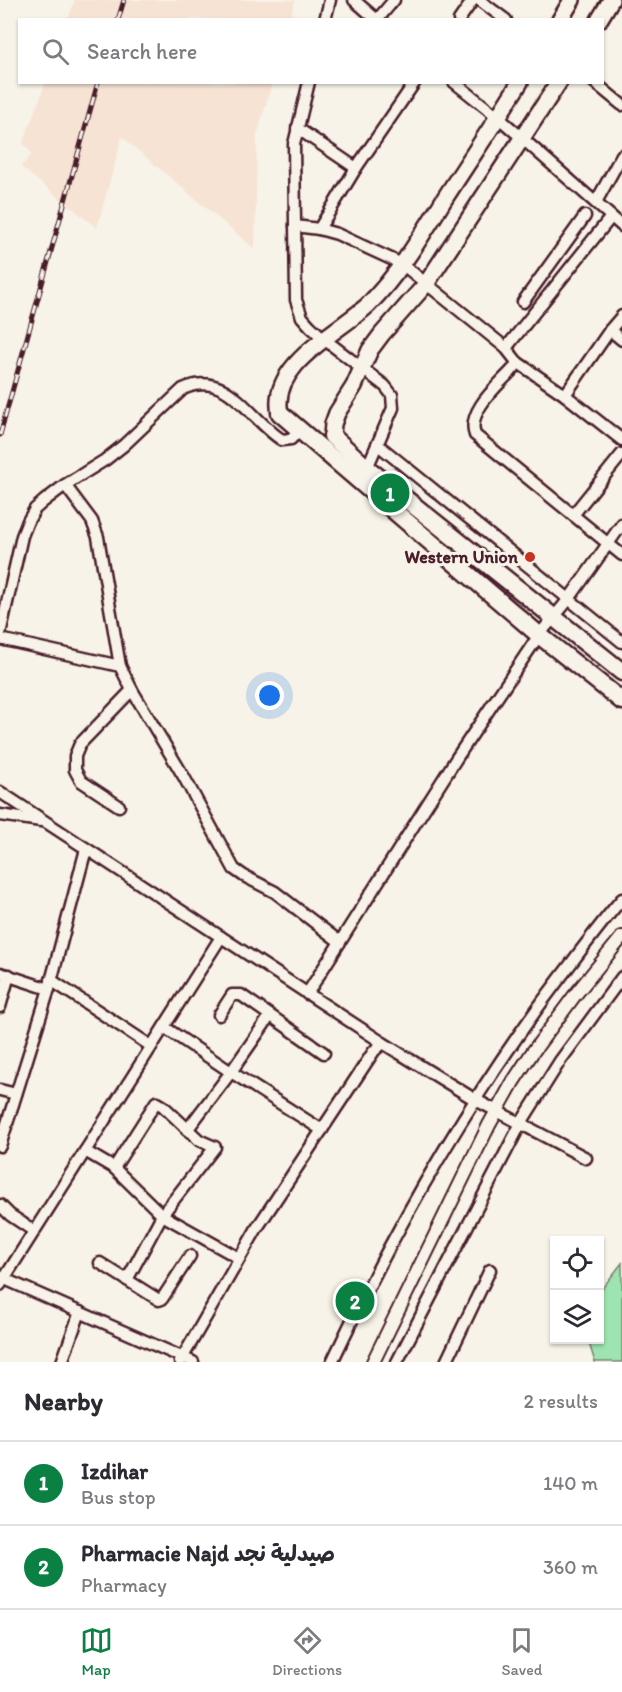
<!DOCTYPE html>
<html lang="en">
<head>
<meta charset="utf-8">
<style>
  :root { --surface:#fff; --page:#f7f7f7; --text:#2b2b33; --muted:#7c7c81; --line:#e1e1e2; --accent:#0b8043 }
  body { margin:0; font-family:Itim,"Playpen Sans Arabic",sans-serif; background:var(--page); color:var(--text) }
  .controls { position:absolute; right:18px; bottom:18px; display:grid; overflow:hidden; border-radius:0px; box-shadow:0 2px 4px #0004 }
  .controls button { width:54px; height:54px; display:grid; place-items:center; padding:0; border:0; border-bottom:2px solid var(--line); background:var(--surface); color:var(--text); font:30px sans-serif }
  .you { position:absolute; left:270px; top:696px; width:21px; height:21px; margin:-15px; border:4px solid #fff; border-radius:50%; background:#1a73e8; box-shadow:0 0 0 9px #1a73e833 }
  .badge { display:grid; place-items:center; width:39px; height:39px; border-radius:50%; background:var(--accent); color:#fff; font-size:20px; font-weight:700 }
  .pin { position:absolute; translate:-50% -50%; border:3px solid #fff; box-shadow:0 2px 6px #0006 }
  .list { margin:0; padding:0; list-style:none }
  h2 { display:flex; justify-content:space-between; align-items:center; height:78px; margin:0; padding:0 24px; font-size:26px }
  h2 small { font-size:20px; font-weight:400; color:var(--muted) }
  .list li { display:grid; grid-template-columns:39px 1fr auto; gap:18px; align-items:center; box-sizing:border-box; height:84px; padding:0 24px; border-top:2px solid var(--line) }
  .list b { display:block; font-size:22px; white-space:nowrap }
  .list p { margin:0; font-size:20px; white-space:nowrap; color:var(--muted) }
  .list em { font-size:20px; font-style:normal; color:var(--muted) }
  .icon { flex:none; width:33px; height:33px; fill:none; stroke:currentColor; stroke-width:2; stroke-linecap:round; stroke-linejoin:round }
  .map { position:relative; flex:none; width:622px; height:1362px; overflow:hidden }
  .search { position:absolute; background:var(--surface); box-shadow:0 2px 4px #0004; left:18px; right:18px; top:18px; height:66px; display:flex; align-items:center; gap:15px; box-sizing:border-box; padding:0 21px; border-radius:0px; color:var(--muted); font-size:22px }
  .sheet { height:246px; background:var(--surface) }
  nav { display:flex; justify-content:space-around; align-items:center; box-sizing:border-box; height:84px; border-top:2px solid var(--line); background:var(--surface); font-size:16px; color:var(--muted) }
  nav a { display:grid; justify-items:center; gap:3px }
  nav .on { color:var(--accent) }
  .map>svg:first-child { display:block }
  .built { fill:#f6e3d4 }
  .green { fill:#9ee4b0; stroke:#74826e; stroke-width:1.5 }
  .lines { fill:none; stroke-linecap:round; stroke-linejoin:round }
  .minor-casing { stroke:#4a1f2b; stroke-width:15 }
  .tertiary-casing { stroke:#4a1f2b; stroke-width:16 }
  .secondary-casing { stroke:#4a1f2b; stroke-width:20 }
  .primary-casing { stroke:#4a1f2b; stroke-width:21 }
  .minor { stroke:#f7f3e8; stroke-width:10 }
  .tertiary { stroke:#f7f3e8; stroke-width:12 }
  .secondary { stroke:#f7f3e8; stroke-width:15 }
  .primary { stroke:#f7f3e8; stroke-width:16 }
  .rail-casing { stroke:#4a1f2b; stroke-width:5 }
  .rail { stroke:#f7f3e8; stroke-width:3; stroke-dasharray:9; stroke-linecap:butt }
  .poi-dot { fill:#c8321e; stroke:#f7f3e8; stroke-width:2 }
  .labels { text-anchor:middle; dominant-baseline:central; stroke-width:6; stroke-linejoin:round; paint-order:stroke }
  .poi-label { font-size:18px; font-weight:bold; fill:#4a1f2b; stroke:#f7f3e8; text-anchor:end }
</style>
</head>
<body>
<div class="map">
<svg width="622" height="1362" viewBox="0 0 622 1362">
  <rect width="100%" height="100%" fill="#f7f3e8"/>
  <filter id="ink" filterUnits="userSpaceOnUse"><feTurbulence type="fractalNoise" baseFrequency=".0167" numOctaves="2"/><feDisplacementMap in="SourceGraphic" scale="12" xChannelSelector="R" yChannelSelector="G"/><feConvolveMatrix kernelMatrix="1 2 1 2 8 2 1 2 1" color-interpolation-filters="sRGB"/></filter>
  <g filter="url(#ink)">
    <g class="built">
      <polygon points="75,0 295,0 290,19 68,19"/>
      <polygon points="46,82 272,83 257,136 255,249 122,137 97,228 21,167 32,154 23,143"/>
    </g>
    <polygon class="green" points="622,1263 622,1362 595,1362 588,1340 600,1340 600,1291"/>
    <g class="lines">
      <defs>
        <g id="minor">
          <polyline points="354,0 377,20"/>
          <polyline points="479,0 506,20"/>
          <polyline points="325,20 330,0"/>
          <polyline points="377,20 394,0"/>
          <polyline points="459,20 473,0"/>
          <polyline points="309,82 294,144 296,300 302,317 310,326 324,339 385,386 392,395 393,408 367,468"/>
          <polyline points="454,82 498,117 622,226"/>
          <polyline points="594,82 622,105"/>
          <polyline points="297,128 356,168"/>
          <polyline points="596,202 622,155"/>
          <polyline points="295,226 319,229 337,234 402,264 506,348 517,362 565,395 622,440"/>
          <polyline points="319,229 356,168 415,82"/>
          <polyline points="523,302 585,216"/>
          <polyline points="610,330 622,340"/>
          <polyline points="506,348 611,217"/>
          <path d="M517,362L514,368C499,385 466,411 475,435L622,555"/>
          <polyline points="565,395 610,330 622,316"/>
          <polyline points="377,444 622,642"/>
          <polyline points="65,485 92,521 98,537 120,666"/>
          <polyline points="573,515 622,454"/>
          <path d="M0,634L22,536L28,521L35,509L44,501L65,485L105,460L124,445L183,389C227,368 250,420 282,440L291,439L299,430"/>
          <polyline points="0,639 120,666 132,690 184,777 234,869 244,876 275,892 340,942"/>
          <polyline points="0,792 383,1043 474,1099 586,1158"/>
          <polyline points="119,806 81,781 75,770 75,756 80,744 132,690"/>
          <polyline points="0,815 41,821"/>
          <polyline points="0,973 49,989"/>
          <polyline points="51,980 151,1046"/>
          <polyline points="307,994 456,759 539,635 569,599 622,524"/>
          <polyline points="0,1007 9,975"/>
          <polyline points="219,1015 232,995 241,995 324,1053"/>
          <polyline points="164,1027 231,1072 322,1130"/>
          <polyline points="0,1090 16,1094"/>
          <polyline points="187,1130 231,1072 270,1016"/>
          <polyline points="0,1146 49,989 86,849"/>
          <polyline points="85,1151 114,1168 162,1215 239,1258"/>
          <polyline points="114,1168 156,1102 163,1106 199,1140 215,1147 162,1215 127,1280"/>
          <polyline points="0,1205 10,1215 34,1231"/>
          <polyline points="100,1263 159,1300 162,1299 190,1256"/>
          <polyline points="0,1277 193,1362"/>
          <polyline points="0,1285 221,937"/>
          <polyline points="62,1362 80,1312"/>
          <polyline points="180,1362 257,1228 374,1051 383,1043"/>
          <path d="M332,1362C397,1223 470,1096 563,974C582,949 601,923 622,899"/>
          <polyline points="397,1362 521,1123 560,1061 622,977"/>
          <polyline points="446,1362 490,1270"/>
        </g>
        <polyline id="tertiary" points="373,1362 489,1125 513,1082 532,1053 575,995 622,937"/>
        <g id="secondary">
          <polyline points="560,20 572,0"/>
          <polyline points="599,20 611,0"/>
          <path d="M280,413C269,365 339,332 368,305C399,274 422,235 445,198C470,159 496,121 520,82"/>
          <polyline points="332,436 333,424 337,413 354,386 370,350 382,334 426,284 559,82"/>
        </g>
        <g id="primary">
          <polyline points="280,413 539,635 622,701"/>
          <polyline points="332,436 367,468 622,672"/>
        </g>
      </defs>
      <use href="#minor" class="minor-casing"/>
      <use href="#tertiary" class="tertiary-casing"/>
      <use href="#secondary" class="secondary-casing"/>
      <use href="#primary" class="primary-casing"/>
      <use href="#minor" class="minor"/>
      <use href="#tertiary" class="tertiary"/>
      <use href="#secondary" class="secondary"/>
      <use href="#primary" class="primary"/>
      <defs>
        <g id="rail">
          <polyline points="118,20 124,0"/>
          <polyline points="0,435 98,82"/>
        </g>
      </defs>
      <use href="#rail" class="rail-casing"/>
      <use href="#rail" class="rail"/>
    </g>
  </g>
  <circle class="poi-dot" cx="530" cy="557" r="6"/>
  <g class="labels">
    <g class="poi-label">
      <text x="518" y="557">Western Union</text>
    </g>
  </g>
</svg>
<div class="controls">
<button><svg class="icon" aria-label="locate" viewBox="0 0 24 24"><circle cx="12" cy="12" r="6"/><path d="M12 2v4M12 18v4M2 12h4M18 12h4"/></svg></button>
<button><svg class="icon" aria-label="layers" viewBox="0 0 24 24"><path d="M12 4l9 5-9 5-9-5zM3 14l9 5 9-5"/></svg></button>
</div>
<div class="you"></div>
<div class="pin badge" style="left:390px;top:493px">1</div>
<div class="pin badge" style="left:355px;top:1301px">2</div>
<div class="search"><svg class="icon" aria-label="search" viewBox="0 0 24 24"><circle cx="10" cy="10" r="6"/><path d="M15 15l6 6"/></svg>Search here</div>
</div>
<section class="sheet">
<h2>Nearby<small>2 results</small></h2>
<ul class="list">
<li><span class="badge">1</span><div><b>Izdihar</b><p>Bus stop</p></div><em>140 m</em></li>
<li><span class="badge">2</span><div><b>Pharmacie Najd صيدلية نجد</b><p>Pharmacy</p></div><em>360 m</em></li>
</ul>
</section>
<nav>
<a class="on"><svg class="icon" aria-label="map" viewBox="0 0 24 24"><path d="M3 6l6-2 6 2 6-2v14l-6 2-6-2-6 2zM9 4v14M15 6v14"/></svg>Map</a>
<a><svg class="icon" aria-label="directions" viewBox="0 0 24 24"><path d="M12 3l9 9-9 9-9-9zM9 14v-3h6M13 9l2 2-2 2"/></svg>Directions</a>
<a><svg class="icon" aria-label="saved" viewBox="0 0 24 24"><path d="M7 4h10v16l-5-4-5 4z"/></svg>Saved</a>
</nav>
</body>
</html>
